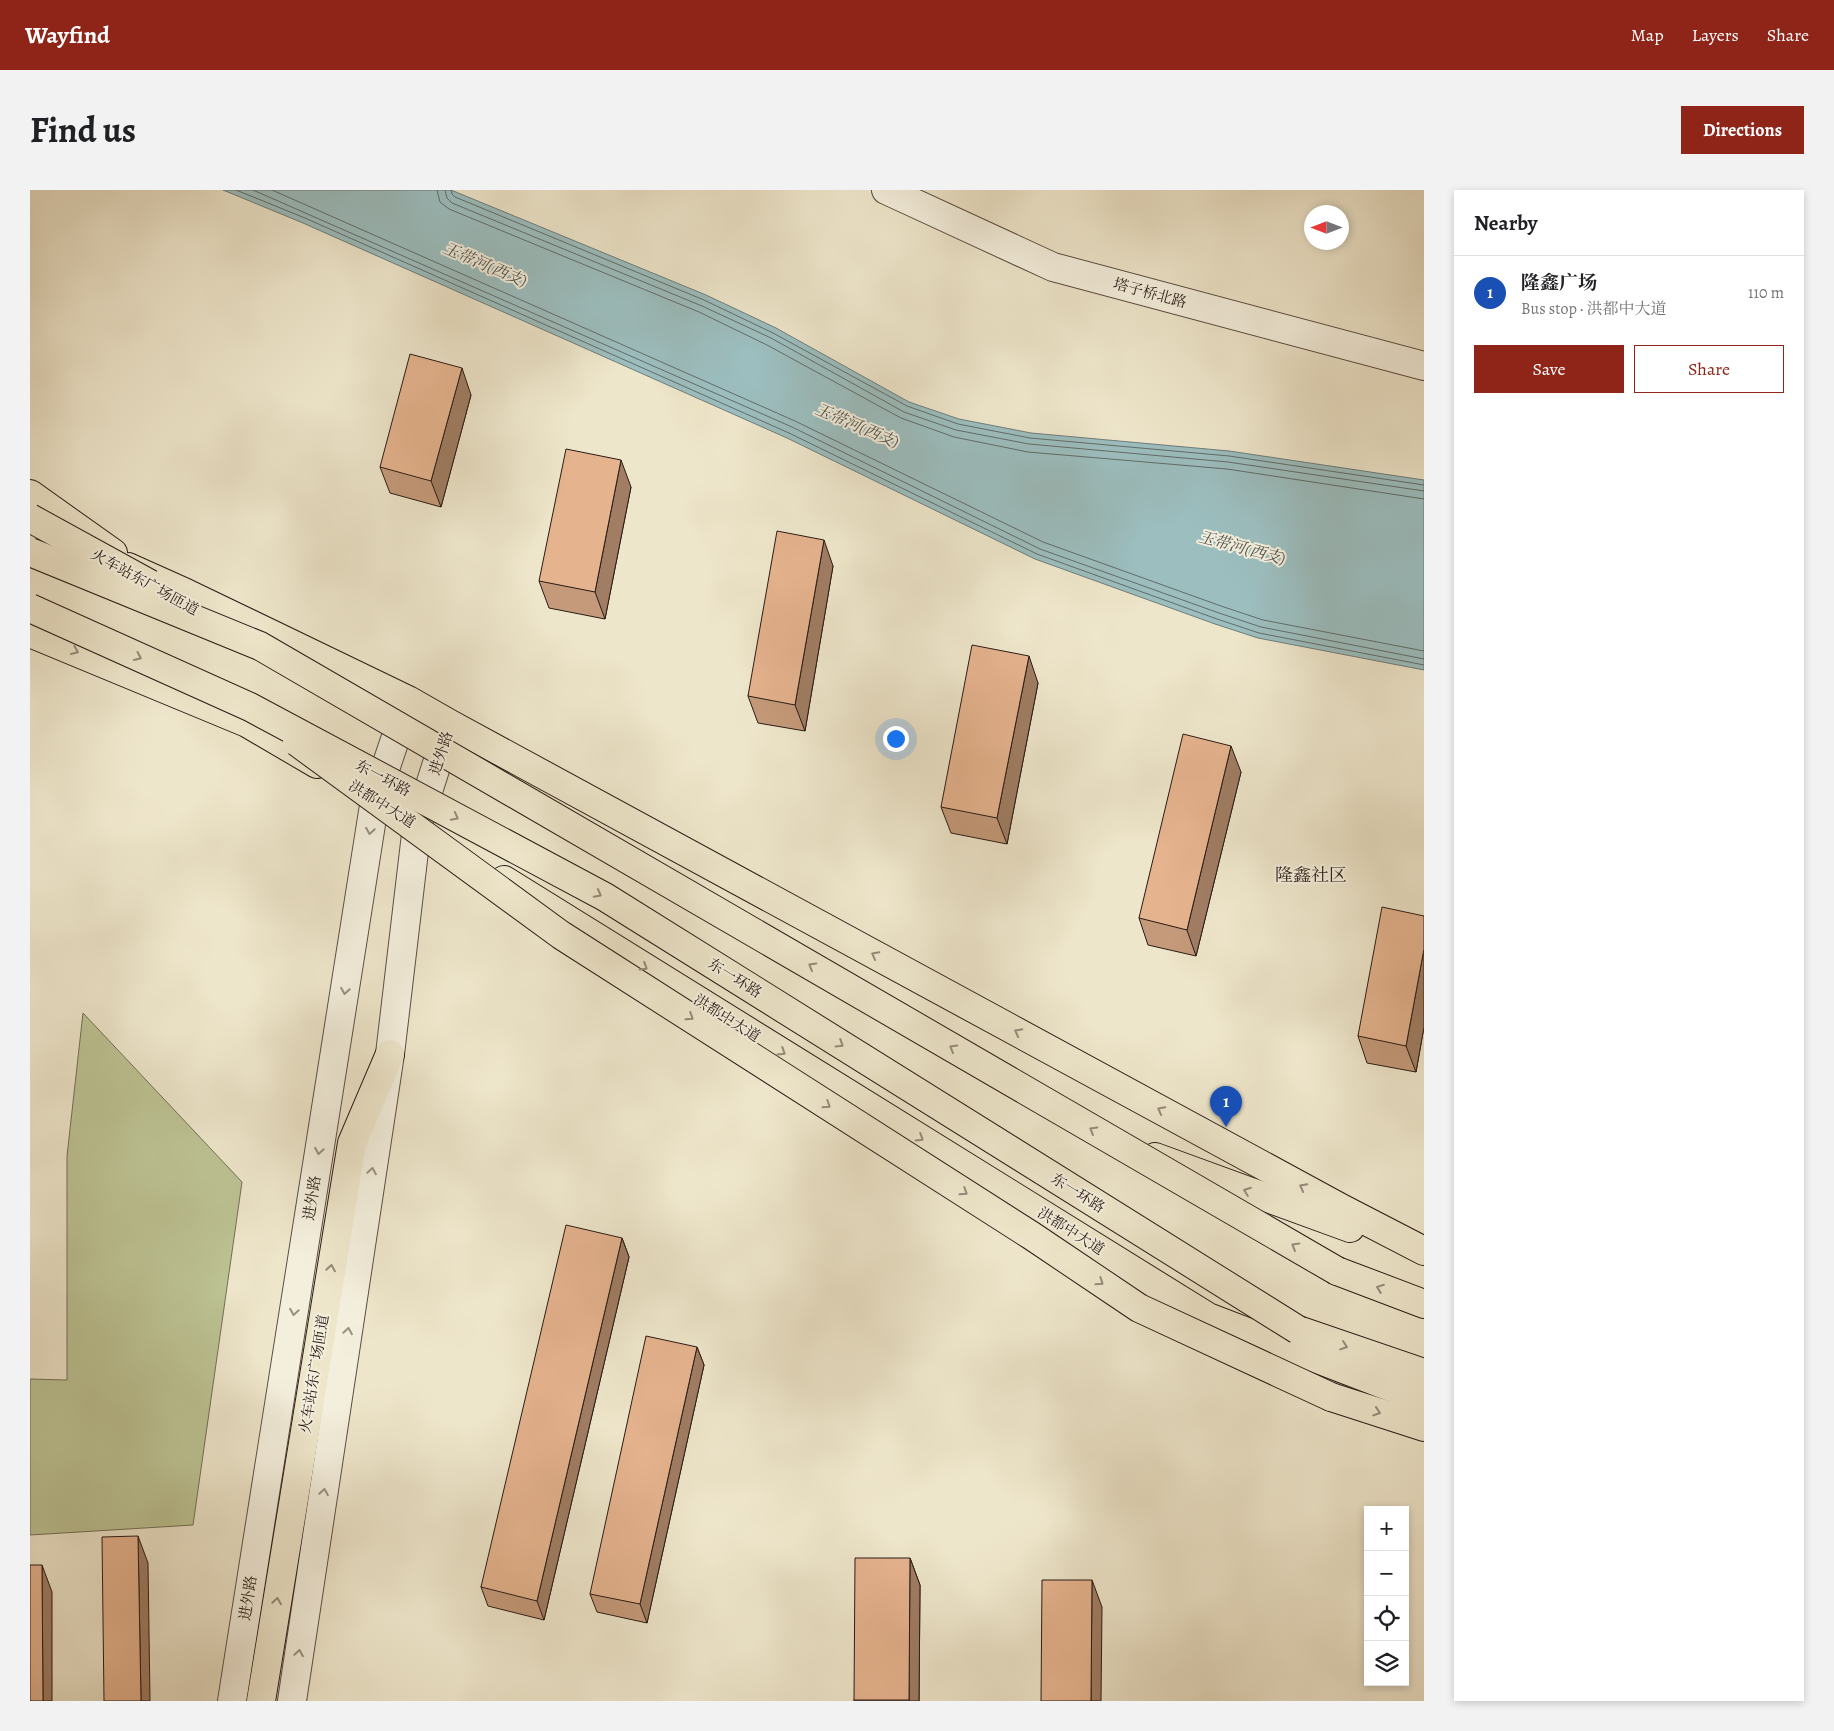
<!DOCTYPE html>
<html lang="en">
<head>
<meta charset="utf-8">
<style>
  :root { --surface:#fff; --page:#f2f2f2; --text:#202124; --muted:#757577; --line:#e0e0e0; --accent:#8f2418 }
  body { margin:0; font-family:Alegreya,"Noto Serif SC",serif; background:var(--page); color:var(--text) }
  .controls { position:absolute; right:15px; bottom:15px; display:grid; overflow:hidden; border-radius:0px; box-shadow:0 2px 8px #0003 }
  .controls button { width:45px; height:45px; display:grid; place-items:center; padding:0; border:0; border-bottom:1px solid var(--line); background:var(--surface); color:var(--text); font:25px sans-serif }
  .compass { position:absolute; left:1274px; top:15px; width:45px; height:45px; border-radius:50%; background:var(--surface); box-shadow:0 2px 8px #0003; rotate:270deg }
  .you { position:absolute; left:865px; top:548px; width:18px; height:18px; margin:-12px; border:4px solid #fff; border-radius:50%; background:#1a73e8; box-shadow:0 0 0 8px #1a73e833 }
  .badge { display:grid; place-items:center; width:32px; height:32px; border-radius:50%; background:var(--accent); color:#fff; font-size:16px; font-weight:700 }
  .pin { position:absolute; translate:-50% -41px; filter:drop-shadow(0 1px 2px #0008) }
  .pin::after { content:''; position:absolute; top:26px; width:18px; height:15px; background:inherit; clip-path:polygon(0 0,100% 0,50% 100%) }
  .list { margin:0; padding:0; list-style:none }
  h2 { display:flex; justify-content:space-between; align-items:center; height:65px; margin:0; padding:0 20px; font-size:21px }
  h2 small { font-size:16px; font-weight:400; color:var(--muted) }
  .list li { display:grid; grid-template-columns:32px 1fr auto; gap:15px; align-items:center; box-sizing:border-box; height:75px; padding:0 20px; border-top:1px solid var(--line) }
  .list b { display:block; font-size:19px; white-space:nowrap }
  .list p { margin:0; font-size:16px; white-space:nowrap; color:var(--muted) }
  .list em { font-size:16px; font-style:normal; color:var(--muted) }
  .actions { display:flex; gap:10px; padding:15px 20px }
  .actions a { flex:1; padding:11px 0; border:1px solid var(--accent); border-radius:0px; text-align:center; font-size:18px; color:var(--accent) }
  .actions .main { background:var(--accent); color:#fff }
  .icon { flex:none; width:28px; height:28px; fill:none; stroke:currentColor; stroke-width:2; stroke-linecap:round; stroke-linejoin:round }
  .map { position:relative; flex:none; width:1394px; height:1511px; overflow:hidden; border-radius:0px }
  header { display:flex; align-items:center; gap:30px; box-sizing:border-box; height:70px; padding:0 25px; background:var(--accent); color:#fff }
  header strong { font-size:24px }
  nav { display:flex; gap:28px; margin-inline-start:auto; font-size:18px }
  .intro { display:flex; align-items:center; justify-content:space-between; box-sizing:border-box; height:120px; padding:0 30px }
  h1 { margin:0; font-size:35px }
  .button { padding:12px 22px; border-radius:0px; background:var(--accent); color:#fff; font-size:18px; font-weight:700 }
  main { display:flex; gap:30px; padding:0 30px }
  aside { flex:1; background:var(--surface); border-radius:0px; box-shadow:0 2px 8px #0003 }
  .map>svg:first-child { display:block }
  .green { fill:#bdc394; stroke:#726f55 }
  .water { fill:#9cbebf; stroke:#6e7d7b }
  .lines { fill:none; stroke-linecap:round; stroke-linejoin:round }
  .shore { stroke:#626c6a; stroke-width:1 }
  .minor-casing { stroke:#5a4e43; stroke-width:30 }
  .major-casing { stroke:#281b16; stroke-width:30 }
  .highway-casing { stroke:#281b16; stroke-width:30 }
  .minor { stroke:#f4efdd; stroke-width:28 }
  .major { stroke:#eee6cb; stroke-width:28 }
  .highway { stroke:#eee6cb; stroke-width:28 }
  .major-bridge-casing { stroke:#281b16; stroke-width:30; stroke-linecap:butt }
  .highway-bridge-casing { stroke:#281b16; stroke-width:30; stroke-linecap:butt }
  .major-bridge { stroke:#eee6cb; stroke-width:28 }
  .highway-bridge { stroke:#eee6cb; stroke-width:28 }
  .wall { fill:#c59a7a; stroke:#281b16 }
  .shaded-wall { fill:#a07d63; stroke:#281b16 }
  .building { fill:#e5b38e; stroke:#281b16 }
  .oneway { stroke:#958b7a }
  .oneway2 { stroke:#989083 }
  .labels { text-anchor:middle; dominant-baseline:central; stroke-width:4; stroke-linejoin:round; paint-order:stroke }
  .street-label { font-size:15px; fill:#281b16; stroke:#f4efdd }
  .water-label { font-size:16px; font-style:italic; fill:#515451; stroke:#f4efdd }
  .quarter-label { font-size:18px; fill:#281b16; stroke:#f4efdd }
</style>
</head>
<body>
<header>
<strong>Wayfind</strong>
<nav><a>Map</a><a>Layers</a><a>Share</a></nav>
</header>
<div class="intro"><h1>Find us</h1><a class="button">Directions</a></div>
<main>
<div class="map">
<svg width="1394" height="1511" viewBox="0 0 1394 1511">
  <rect width="100%" height="100%" fill="#eee6cb"/>
  <filter id="stains"><feTurbulence type="fractalNoise" baseFrequency=".004" numOctaves="4"/><feColorMatrix values="0 0 0 0 .2 0 0 0 0 .09 0 0 0 0 .02 0 0 0 .5 -.17"/></filter>
  <radialGradient id="worn" r=".72"><stop offset=".6" stop-color="#630" stop-opacity="0"/><stop offset="1" stop-color="#630" stop-opacity=".3"/></radialGradient>
  <polygon class="green" points="53,823 212,992 163,1335 0,1345 0,1189 37,1190 37,966"/>
  <polygon class="water" points="193,0 421,0 676,105 746,138 879,212 929,229 1001,243 1199,261 1394,290 1394,480 1228,448 1185,434 1005,369 757,248 273,33"/>
  <g class="lines">
    <g class="shore">
      <polyline points="206,0 275,28 759,243 1007,364 1187,429 1229,443 1394,475"/>
      <polyline points="223,0 762,237 1010,359 1189,423 1231,437 1394,469"/>
      <polyline points="242,0 765,231 1013,352 1191,416 1233,430 1394,461"/>
      <polyline points="407,0 410,12 419,19 669,122 737,155 871,228 924,247 998,262 1197,279 1394,309"/>
      <polyline points="415,0 417,8 422,13 672,116 741,148 874,222 926,240 999,254 1198,272 1394,301"/>
      <polyline points="421,0 422,4 425,7 674,110 743,143 877,216 928,234 1000,248 1199,266 1394,295"/>
    </g>
    <defs>
      <g id="minor">
        <polyline points="856,0 1023,77 1394,176"/>
        <polyline points="202,1511 345,609 377,514"/>
        <polyline points="262,1511 360,864 387,636 418,539"/>
      </g>
      <g id="major">
        <polyline points="0,304 83,363"/>
        <polyline points="0,345 40,358"/>
        <polyline points="98,377 156,403 378,510 420,534 1311,1018 1394,1061"/>
        <polyline points="0,443 217,533 287,574"/>
        <polyline points="474,690 1178,1127 1394,1210"/>
        <polyline points="1125,967 1320,1038"/>
        <polyline points="1301,1207 1394,1237"/>
      </g>
      <g id="highway">
        <polyline points="1307,1081 1394,1114"/>
        <polyline points="1268,1140 1394,1183"/>
        <polyline points="231,1511 322,953 360,864"/>
      </g>
    </defs>
    <use href="#minor" class="minor-casing"/>
    <use href="#major" class="major-casing"/>
    <use href="#highway" class="highway-casing"/>
    <use href="#minor" class="minor"/>
    <use href="#major" class="major"/>
    <use href="#highway" class="highway"/>
    <defs>
      <polyline id="major-bridge" points="267,552 531,745 1002,1046 1109,1118 1301,1207"/>
      <g id="highway-bridge">
        <polyline points="0,328 120,394"/>
        <polyline points="0,362 230,456 1307,1081"/>
        <polyline points="0,418 220,517 575,707 1268,1140"/>
      </g>
    </defs>
    <use href="#major-bridge" class="major-bridge-casing"/>
    <use href="#highway-bridge" class="highway-bridge-casing"/>
    <use href="#major-bridge" class="major-bridge"/>
    <use href="#highway-bridge" class="highway-bridge"/>
  </g>
  <g class="wall">
    <polygon points="441,205 411,317 360,303 350,277"/>
    <polygon points="601,297 575,429 519,418 509,391"/>
    <polygon points="803,376 775,541 728,533 718,506"/>
    <polygon points="1008,493 977,654 921,643 911,617"/>
    <polygon points="1211,582 1166,766 1118,755 1109,728"/>
    <polygon points="1394,726 1394,837 1386,882 1337,873 1328,846"/>
    <polygon points="592,1048 599,1067 514,1430 458,1416 451,1397"/>
    <polygon points="667,1157 674,1175 617,1433 567,1422 560,1404"/>
    <polygon points="880,1368 890,1395 889,1511 824,1511 824,1510"/>
  </g>
  <g class="shaded-wall">
    <polygon points="432,178 441,205 411,317 401,291"/>
    <polygon points="591,270 601,297 575,429 565,402"/>
    <polygon points="794,350 803,376 775,541 765,515"/>
    <polygon points="999,466 1008,493 977,654 967,628"/>
    <polygon points="1201,556 1211,582 1166,766 1157,740"/>
    <polygon points="1394,759 1394,837 1386,882 1376,856"/>
    <polygon points="592,1048 599,1067 514,1430 507,1411"/>
    <polygon points="667,1157 674,1175 617,1433 610,1414"/>
    <polygon points="108,1346 118,1373 120,1511 111,1511"/>
    <polygon points="880,1368 890,1395 889,1511 879,1511 879,1510"/>
    <polygon points="12,1375 22,1402 22,1511 13,1511"/>
    <polygon points="1062,1390 1072,1417 1071,1511 1061,1511"/>
  </g>
  <g class="building">
    <polygon points="380,164 432,178 401,291 350,277"/>
    <polygon points="536,259 591,270 565,402 509,391"/>
    <polygon points="747,341 794,350 765,515 718,506"/>
    <polygon points="942,455 999,466 967,628 911,617"/>
    <polygon points="1153,544 1201,556 1157,740 1109,728"/>
    <polygon points="1352,717 1394,726 1394,759 1376,856 1328,846"/>
    <polygon points="536,1035 592,1048 507,1411 451,1397"/>
    <polygon points="616,1146 667,1157 610,1414 560,1404"/>
    <polygon points="108,1346 111,1511 74,1511 72,1347"/>
    <polygon points="825,1368 880,1368 879,1510 824,1510"/>
    <polygon points="0,1375 12,1375 13,1511 0,1511"/>
    <polygon points="1012,1390 1062,1390 1061,1511 1011,1511"/>
  </g>
  <defs><path id="oneway-chevron" d="M-2-3.5L2.5 0L-2 3.5" fill="none" stroke-width="1.6" stroke-linecap="round" stroke-linejoin="round" transform="scale(1.25)"/></defs>
  <g class="oneway">
    <use href="#oneway-chevron" transform="translate(45 461) rotate(23)"/>
    <use href="#oneway-chevron" transform="translate(108 467) rotate(24)"/>
    <use href="#oneway-chevron" transform="translate(425 627) rotate(28)"/>
    <use href="#oneway-chevron" transform="translate(568 704) rotate(28)"/>
    <use href="#oneway-chevron" transform="translate(845 765) rotate(-152)"/>
    <use href="#oneway-chevron" transform="translate(782 776) rotate(-150)"/>
    <use href="#oneway-chevron" transform="translate(614 777) rotate(32)"/>
    <use href="#oneway-chevron" transform="translate(660 827) rotate(33)"/>
    <use href="#oneway-chevron" transform="translate(988 842) rotate(-152)"/>
    <use href="#oneway-chevron" transform="translate(810 854) rotate(32)"/>
    <use href="#oneway-chevron" transform="translate(923 858) rotate(-150)"/>
    <use href="#oneway-chevron" transform="translate(752 862) rotate(32)"/>
    <use href="#oneway-chevron" transform="translate(797 915) rotate(33)"/>
    <use href="#oneway-chevron" transform="translate(1131 920) rotate(-152)"/>
    <use href="#oneway-chevron" transform="translate(1063 940) rotate(-150)"/>
    <use href="#oneway-chevron" transform="translate(890 948) rotate(32)"/>
    <use href="#oneway-chevron" transform="translate(1273 997) rotate(-152)"/>
    <use href="#oneway-chevron" transform="translate(1217 1001) rotate(-160)"/>
    <use href="#oneway-chevron" transform="translate(934 1002) rotate(33)"/>
    <use href="#oneway-chevron" transform="translate(1265 1056) rotate(-150)"/>
    <use href="#oneway-chevron" transform="translate(301 1078) rotate(-81)"/>
    <use href="#oneway-chevron" transform="translate(1070 1092) rotate(34)"/>
    <use href="#oneway-chevron" transform="translate(1350 1098) rotate(-159)"/>
    <use href="#oneway-chevron" transform="translate(1314 1156) rotate(19)"/>
    <use href="#oneway-chevron" transform="translate(1347 1222) rotate(18)"/>
    <use href="#oneway-chevron" transform="translate(247 1411) rotate(-81)"/>
  </g>
  <g class="oneway2">
    <use href="#oneway-chevron" transform="translate(340 641) rotate(99)"/>
    <use href="#oneway-chevron" transform="translate(315 801) rotate(99)"/>
    <use href="#oneway-chevron" transform="translate(289 961) rotate(99)"/>
    <use href="#oneway-chevron" transform="translate(342 981) rotate(-81)"/>
    <use href="#oneway-chevron" transform="translate(264 1122) rotate(99)"/>
    <use href="#oneway-chevron" transform="translate(318 1141) rotate(-81)"/>
    <use href="#oneway-chevron" transform="translate(294 1302) rotate(-81)"/>
    <use href="#oneway-chevron" transform="translate(269 1463) rotate(-81)"/>
  </g>
  <g class="labels">
    <g class="street-label">
      <text transform="translate(1120 103) rotate(15)">塔子桥北路</text>
      <text transform="translate(115 392) rotate(29)">火车站东广场匝道</text>
      <text transform="translate(411 563) rotate(-72)">进外路</text>
      <text transform="translate(353 588) rotate(28)">东一环路</text>
      <text transform="translate(352 614) rotate(32)">洪都中大道</text>
      <text transform="translate(705 788) rotate(32)">东一环路</text>
      <text transform="translate(697 828) rotate(32)">洪都中大道</text>
      <text transform="translate(1048 1003) rotate(32)">东一环路</text>
      <text transform="translate(282 1008) rotate(-81)">进外路</text>
      <text transform="translate(1041 1041) rotate(32)">洪都中大道</text>
      <text transform="translate(284 1184) rotate(-81)">火车站东广场匝道</text>
      <text transform="translate(218 1408) rotate(-81)">进外路</text>
    </g>
    <g class="water-label">
      <text transform="translate(455 75) rotate(23)">玉带河(西支)</text>
      <text transform="translate(827 236) rotate(23)">玉带河(西支)</text>
      <text transform="translate(1212 358) rotate(15)">玉带河(西支)</text>
    </g>
    <g class="quarter-label">
      <text x="1281" y="685">隆鑫社区</text>
    </g>
  </g>
  <rect width="100%" height="100%" filter="url(#stains)"/>
  <rect width="100%" height="100%" fill="url(#worn)"/>
</svg>
<div class="controls">
<button>+</button>
<button>−</button>
<button><svg class="icon" aria-label="locate" viewBox="0 0 24 24"><circle cx="12" cy="12" r="6"/><path d="M12 2v4M12 18v4M2 12h4M18 12h4"/></svg></button>
<button><svg class="icon" aria-label="layers" viewBox="0 0 24 24"><path d="M12 4l9 5-9 5-9-5zM3 14l9 5 9-5"/></svg></button>
</div>
<svg class="compass" viewBox="-18 -18 36 36"><path d="M0-13l5 13h-10z" fill="#e53935"/><path d="M0 13l5-13h-10z" fill="#757577"/></svg>
<div class="you"></div>
<div class="pin badge" style="left:1196px;top:937px;background:#1a4fb4">1</div>
</div>
<aside>
<h2>Nearby<small></small></h2>
<ul class="list">
<li><span class="badge" style="background:#1a4fb4">1</span><div><b>隆鑫广场</b><p>Bus stop · 洪都中大道</p></div><em>110 m</em></li>
</ul>
<div class="actions"><a class="main">Save</a><a>Share</a></div>
</aside>
</main>
</body>
</html>
